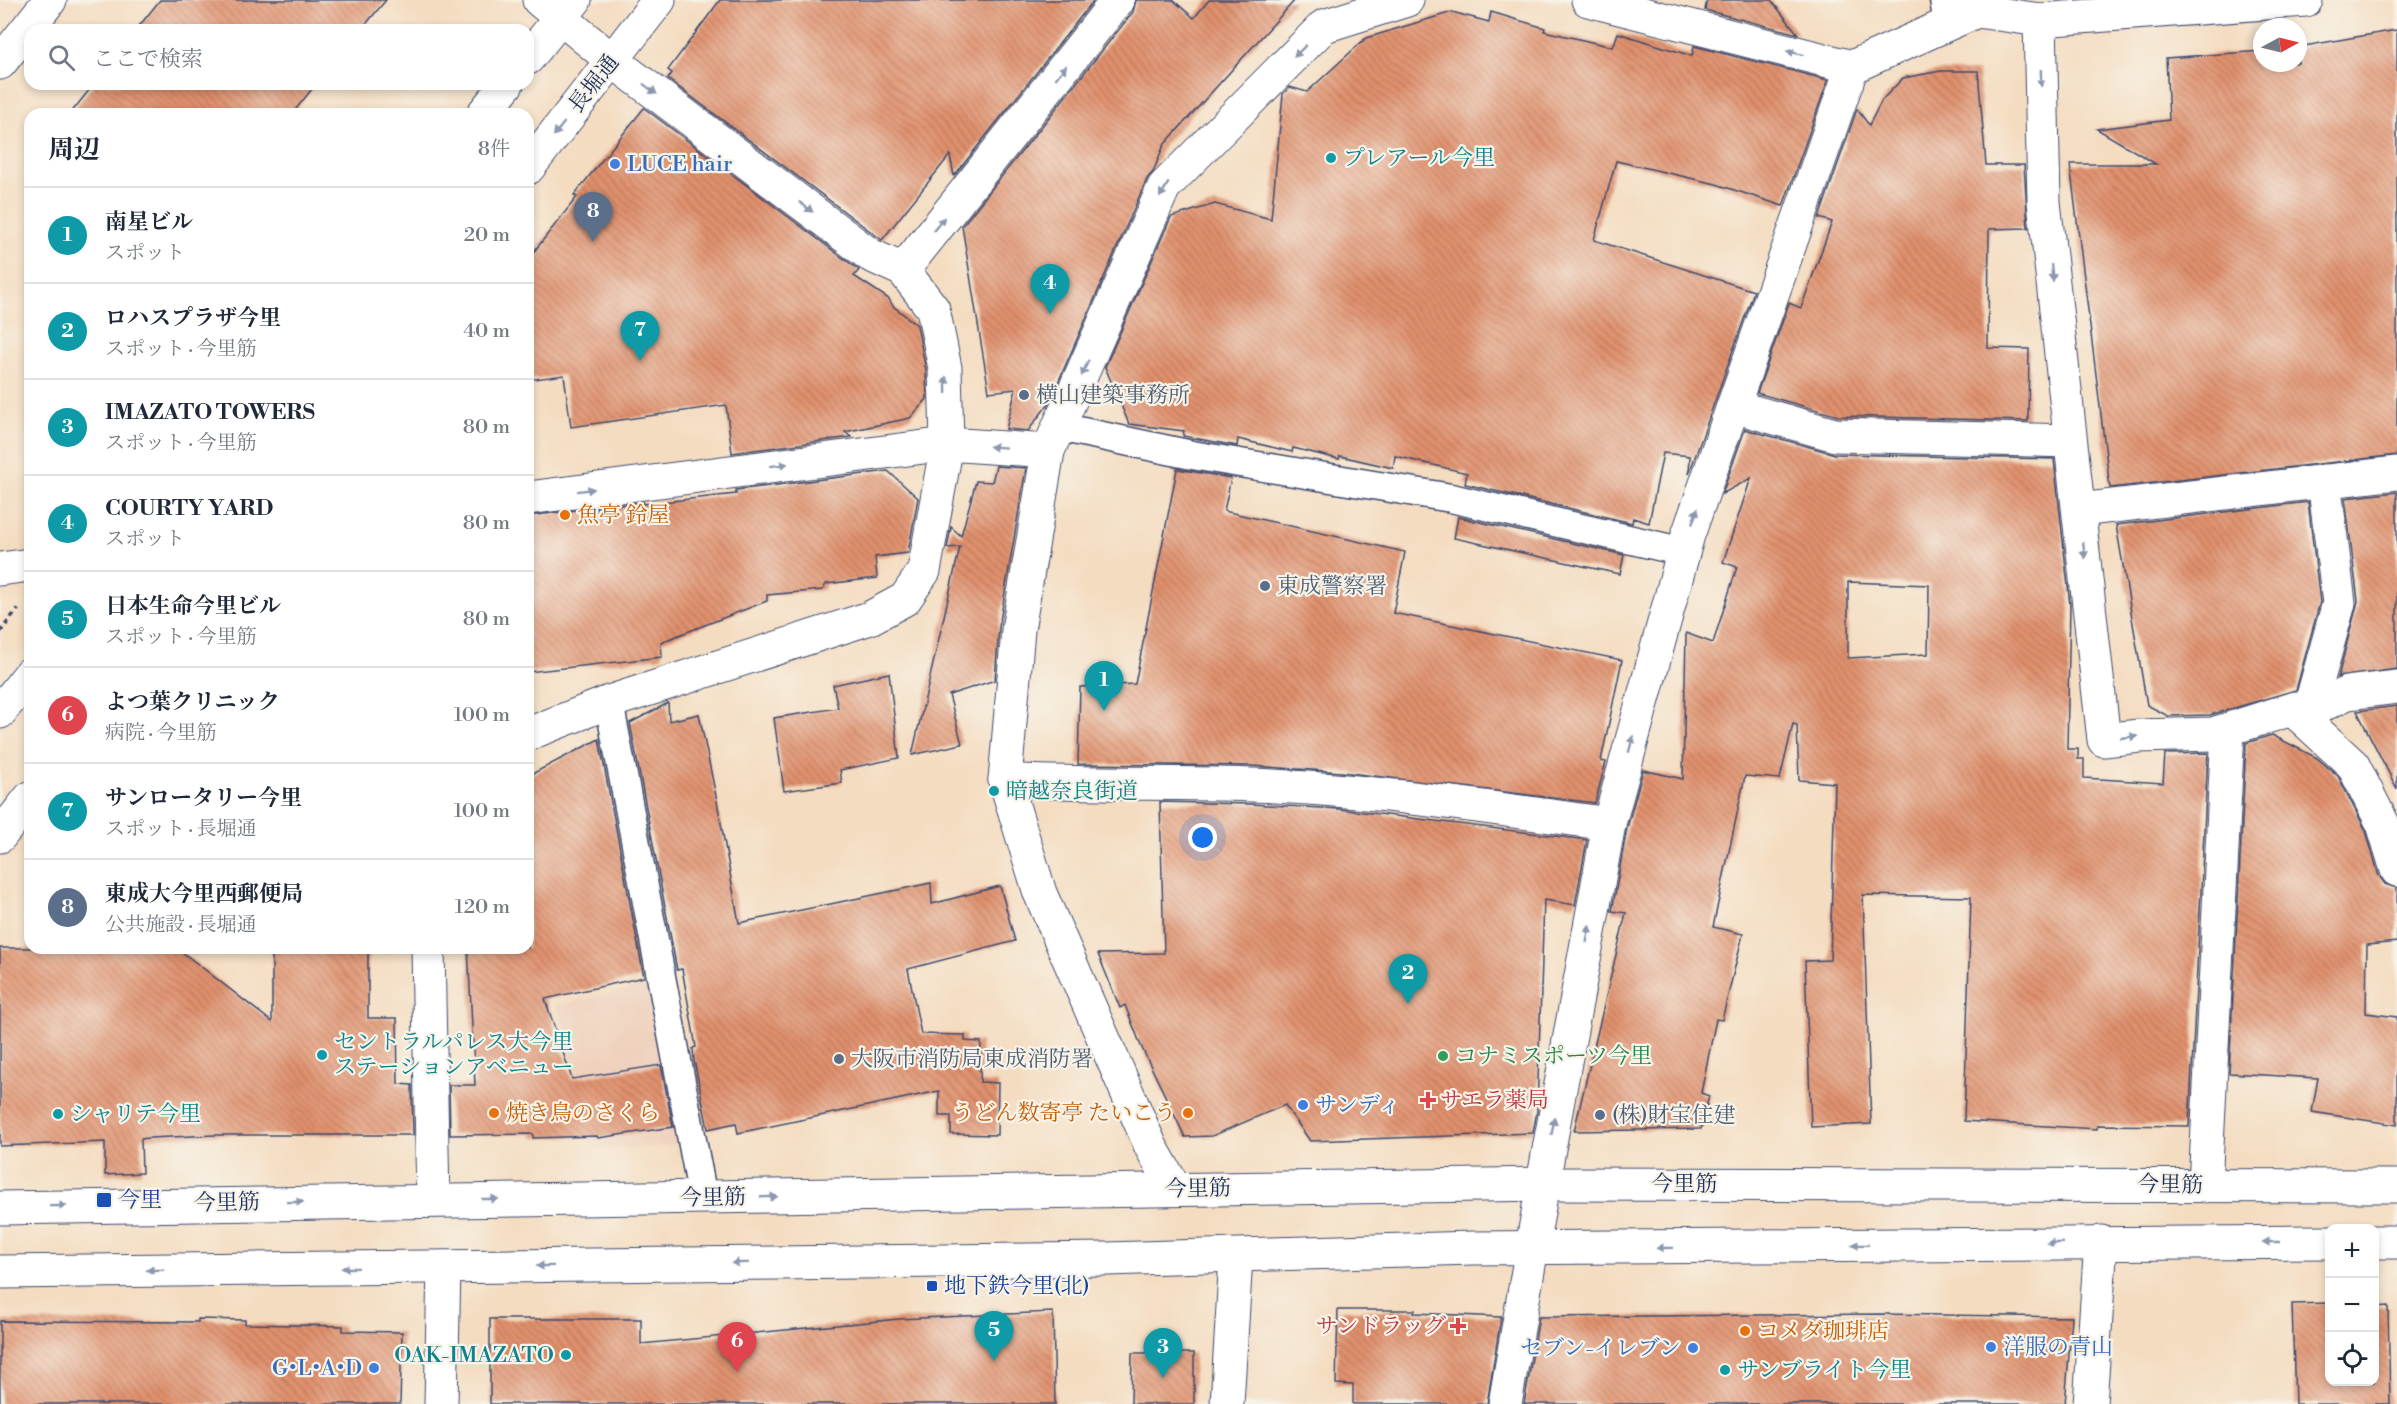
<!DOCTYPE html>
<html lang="ja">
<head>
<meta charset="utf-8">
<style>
  :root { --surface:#fff; --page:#f2f2f3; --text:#1f2937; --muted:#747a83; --line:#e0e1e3; --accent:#1a73e8 }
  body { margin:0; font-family:"Libre Bodoni","Noto Serif JP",serif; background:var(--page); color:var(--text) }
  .controls { position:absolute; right:18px; bottom:18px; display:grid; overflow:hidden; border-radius:12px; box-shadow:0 3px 9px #0003 }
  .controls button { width:54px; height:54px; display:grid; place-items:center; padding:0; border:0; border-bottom:2px solid var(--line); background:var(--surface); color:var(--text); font:30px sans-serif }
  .compass { position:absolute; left:2253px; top:18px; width:54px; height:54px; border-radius:50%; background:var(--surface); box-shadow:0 3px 9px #0003; rotate:83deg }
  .you { position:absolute; left:1203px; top:838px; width:21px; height:21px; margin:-15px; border:4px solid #fff; border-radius:50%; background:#1a73e8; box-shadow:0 0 0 9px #1a73e833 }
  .badge { display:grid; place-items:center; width:39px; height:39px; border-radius:50%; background:var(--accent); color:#fff; font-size:20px; font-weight:700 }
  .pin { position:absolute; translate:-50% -50px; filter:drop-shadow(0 2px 3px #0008) }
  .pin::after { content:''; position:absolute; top:32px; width:21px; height:18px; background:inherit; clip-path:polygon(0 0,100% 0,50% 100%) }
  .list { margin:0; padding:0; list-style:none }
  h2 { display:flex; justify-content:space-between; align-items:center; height:78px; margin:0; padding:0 24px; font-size:26px }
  h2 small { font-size:20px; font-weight:400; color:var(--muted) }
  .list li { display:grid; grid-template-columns:39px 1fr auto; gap:18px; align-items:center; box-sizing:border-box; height:96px; padding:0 24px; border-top:2px solid var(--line) }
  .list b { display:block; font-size:22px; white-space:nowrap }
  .list p { margin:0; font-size:20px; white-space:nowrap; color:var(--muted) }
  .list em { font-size:20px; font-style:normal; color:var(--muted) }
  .icon { flex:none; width:33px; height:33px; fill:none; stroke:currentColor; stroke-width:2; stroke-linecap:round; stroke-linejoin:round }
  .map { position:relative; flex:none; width:2397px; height:1404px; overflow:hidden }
  .search { position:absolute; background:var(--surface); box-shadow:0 3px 9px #0003; left:24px; top:24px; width:510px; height:66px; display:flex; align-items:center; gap:15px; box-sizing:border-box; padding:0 21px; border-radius:18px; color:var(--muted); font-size:22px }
  .panel { position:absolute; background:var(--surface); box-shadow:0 3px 9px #0003; left:24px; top:108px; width:510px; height:846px; border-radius:18px }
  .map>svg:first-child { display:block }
  .built { fill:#efd1bd }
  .building { fill:url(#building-back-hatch); fill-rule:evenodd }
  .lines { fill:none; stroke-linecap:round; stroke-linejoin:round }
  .lane-casing { stroke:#3c496d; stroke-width:31 }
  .street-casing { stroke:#3c496d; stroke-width:35 }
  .secondary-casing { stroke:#3c496d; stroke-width:35 }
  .primary-casing { stroke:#3c496d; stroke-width:35 }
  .highway-casing { stroke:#3c496d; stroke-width:35 }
  .path { stroke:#3c496d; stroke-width:4; stroke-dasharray:4.5 4.5; stroke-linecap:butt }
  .lane { stroke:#fff; stroke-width:28 }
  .street { stroke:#fff; stroke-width:33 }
  .secondary { stroke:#fff; stroke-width:33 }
  .primary { stroke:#fff; stroke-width:33 }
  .highway { stroke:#fff; stroke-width:33 }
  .oneway { fill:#8d97ae }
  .culture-dot { fill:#0f9aa8; stroke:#f7f3e8; stroke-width:2 }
  .shop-dot { fill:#3f7fe0; stroke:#f7f3e8; stroke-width:2 }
  .service-dot { fill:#5c6f8a; stroke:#f7f3e8; stroke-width:2 }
  .food-dot { fill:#e8710a; stroke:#f7f3e8; stroke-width:2 }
  .leisure-dot { fill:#2e9e5b; stroke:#f7f3e8; stroke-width:2 }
  .health-dot { fill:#e0444e; stroke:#f7f3e8; stroke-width:2 }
  .transit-dot { fill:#1a4fb4; stroke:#f7f3e8; stroke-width:2 }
  .labels { text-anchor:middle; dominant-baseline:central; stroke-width:4.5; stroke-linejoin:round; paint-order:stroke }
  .street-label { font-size:22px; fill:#1b2f5e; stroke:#f7f3e8 }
  .culture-label { font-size:22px; fill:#0d838f; stroke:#f7f3e8; text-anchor:start }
  .shop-label { font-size:22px; fill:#366cbe; stroke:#f7f3e8; text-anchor:start }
  .service-label { font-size:22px; fill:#4e5e75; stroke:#f7f3e8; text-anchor:start }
  .food-label { font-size:22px; fill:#c56008; stroke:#f7f3e8; text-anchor:start }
  .leisure-label { font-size:22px; fill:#27864d; stroke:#f7f3e8; text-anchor:start }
  .health-label { font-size:22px; fill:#be3a42; stroke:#f7f3e8; text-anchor:start }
  .transit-label { font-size:22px; fill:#164399; stroke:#f7f3e8; text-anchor:start }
</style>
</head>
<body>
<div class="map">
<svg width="2397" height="1404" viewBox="0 0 2397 1404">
  <defs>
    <pattern id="building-back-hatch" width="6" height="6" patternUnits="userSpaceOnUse" patternTransform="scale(1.5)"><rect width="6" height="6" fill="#e1916d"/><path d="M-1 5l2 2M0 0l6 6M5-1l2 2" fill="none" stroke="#b6775d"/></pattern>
  </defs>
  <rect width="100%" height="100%" fill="#f7f3e8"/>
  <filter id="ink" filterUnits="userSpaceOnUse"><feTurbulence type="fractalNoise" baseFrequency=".0167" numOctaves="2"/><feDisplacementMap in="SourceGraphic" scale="12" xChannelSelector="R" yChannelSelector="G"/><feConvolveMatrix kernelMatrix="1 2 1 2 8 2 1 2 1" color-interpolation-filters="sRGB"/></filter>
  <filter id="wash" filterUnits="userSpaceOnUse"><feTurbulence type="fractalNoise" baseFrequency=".008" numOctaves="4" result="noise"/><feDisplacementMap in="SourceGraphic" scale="24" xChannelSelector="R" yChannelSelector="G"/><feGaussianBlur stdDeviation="1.35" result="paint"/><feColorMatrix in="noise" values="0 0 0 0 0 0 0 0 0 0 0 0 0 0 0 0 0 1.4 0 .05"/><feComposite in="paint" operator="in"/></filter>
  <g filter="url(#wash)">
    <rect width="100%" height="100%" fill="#f4dcc0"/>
    <polygon class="built" points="654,984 683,1145 594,1149 557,1005"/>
    <g id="blocks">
      <g class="building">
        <polygon points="160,0 386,0 361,30 136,30"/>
        <polygon points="720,0 1094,0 954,176 950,155 882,240 668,79 672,73 668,70"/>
        <polygon points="1136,0 1173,0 1194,18 1209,0 1295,0 1164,145 1153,172 1147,179 1049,403 1028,431 1006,429 1016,389 989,392 962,226 1133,12"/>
        <polygon points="1707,0 1771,0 1798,34 1705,10"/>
        <polygon points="1452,12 1489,22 1491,12 1545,28 1544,31 1613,47 1618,33 1692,56 1694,46 1828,80 1783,206 1716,184 1616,161 1594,240 1754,291 1689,474 1690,456 1663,453 1649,523 1633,518 1632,523 1465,484 1467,473 1395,456 1393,468 1340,456 1339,459 1293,448 1292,452 1238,439 1237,446 1183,436 1184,431 1129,424 1105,367 1171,217 1215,204 1271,219 1283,94 1290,87 1307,92 1366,38"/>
        <polygon points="2397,30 2397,455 2110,488 2070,164 2156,164 2097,129 2169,120 2166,58 2262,51 2262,63 2298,63 2298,49 2305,48 2304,46"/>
        <polygon points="1941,71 1978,71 1986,165 2024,165 2028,228 1989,229 1988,348 2029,349 2028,421 1838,416 1757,393 1789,303 1801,308 1832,222 1819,218 1857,109 1869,125 1882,100 1903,78"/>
        <polygon points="94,84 316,84 292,114 70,114"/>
        <polygon points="644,108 859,270 854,276 889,299 893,306 917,325 926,370 927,399 910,418 845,432 851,437 732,453 726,405 571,427 564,375 528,380 528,259 577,197 574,195"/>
        <path d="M1745,429L1835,454L2054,459L2070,605L2067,749H2078V759H2084V778L2163,783L2165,754L2208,753L2189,1126L2097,1125V1129L1964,1121L1971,897L1863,895L1871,1124L1811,1127L1805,961L1830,960L1835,783L1799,780L1797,725L1793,724L1780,779L1745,776L1713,927L1743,934L1722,1020L1716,1019L1701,1093L1709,1096L1701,1129L1574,1131L1626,913L1612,911L1627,828L1643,770L1683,779L1686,633L1713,643L1737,567L1723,562L1751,478L1722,494ZM1848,582L1929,585L1928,654L1848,658Z"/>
        <polygon points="996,466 1026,468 999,627 995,680 949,695 962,744 912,755 960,547 947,548 951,527 961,536 976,481 992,482"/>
        <polygon points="1177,469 1231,478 1224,511 1405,552 1393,613 1622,660 1601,761 1606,762 1595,803 1342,772 1252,766 1078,764 1080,687 1135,684"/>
        <polygon points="888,471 918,498 908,553 875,557 877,578 826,584 823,590 767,595 767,601 661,642 662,657 528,672 528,516 643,502 644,504 736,494 736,490"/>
        <polygon points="2397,492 2397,669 2338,677 2358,601 2345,498"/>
        <polygon points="2308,502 2320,602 2296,690 2210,715 2168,716 2147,705 2116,525"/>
        <polygon points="1458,517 1624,555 1620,574 1454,538"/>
        <polygon points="889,673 899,758 840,770 842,783 784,791 774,718 838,708 833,685"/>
        <polygon points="668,703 669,721 699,714 717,801 739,923 931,883 932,904 1000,886 1015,941 908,969 921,1034 965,1035 965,1041 981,1042 980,1082 998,1083 997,1135 951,1134 951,1116 939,1116 939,1091 738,1133 736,1123 708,1129 694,1060 693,1048 696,1047 682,969 677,970 630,723"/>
        <polygon points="2397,706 2397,789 2357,711"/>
        <polygon points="2272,735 2317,758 2338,776 2366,831 2379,876 2385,884 2397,888 2397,942 2367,945 2366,1013 2397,1017 2397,1125 2312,1112 2318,1078 2229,1073 2246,743"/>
        <polygon points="599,739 644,977 545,999 572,1079 661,1065 673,1127 598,1138 597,1136 533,1138 533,1134 450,1135 449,1085 475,1085 468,948 528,948 528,776"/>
        <polygon points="1160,802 1250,804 1339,809 1587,840 1575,905 1544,900 1537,1111 1533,1133 1310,1141 1285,1105 1212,1136 1185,1137 1141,1046 1125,1005 1120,1008 1098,954 1164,953"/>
        <polygon points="0,948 177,948 272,1022 272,948 368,948 368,1018 397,1018 398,1084 412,1085 413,1135 215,1135 149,1138 141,1139 142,1173 105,1175 105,1142 0,1146"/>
        <polygon points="2330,1303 2330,1382 2374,1382 2374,1307 2388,1306 2390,1404 2295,1404 2292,1304"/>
        <polygon points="1338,1310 1415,1310 1414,1313 1501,1317 1487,1404 1353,1404 1353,1385 1336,1384"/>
        <polygon points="1053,1312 1055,1404 490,1404 490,1319 641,1319 641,1344 899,1319"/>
        <polygon points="1879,1314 2072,1317 2065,1404 1524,1404 1539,1317"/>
        <polygon points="198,1319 245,1320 245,1324 343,1326 343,1331 402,1332 400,1404 0,1404 0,1321 198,1322"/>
        <polygon points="1132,1353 1194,1353 1194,1404 1131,1404"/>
      </g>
    </g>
  </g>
  <g filter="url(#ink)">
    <use href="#blocks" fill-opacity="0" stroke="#3c496d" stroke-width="1.5"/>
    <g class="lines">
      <defs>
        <g id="lane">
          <polyline points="1944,0 1948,24"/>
          <polyline points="1059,427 1192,455 1451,498 1684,552"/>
          <polyline points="609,702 703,1198"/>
        </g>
        <g id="street">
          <polyline points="1588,0 1852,67 1977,11 1979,0"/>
          <polyline points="1977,11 2040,20 2306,0"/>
          <polyline points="2040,20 2044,202 2104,740 2139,736 2213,734 2295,708 2300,716 2353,765 2383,824 2397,870"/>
          <polyline points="0,63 50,0"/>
          <polyline points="903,270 1118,0"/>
          <polyline points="1733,406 1835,435 2070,441"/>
          <polyline points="528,498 947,444 1048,451 1164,187 1324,26 1407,0"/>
          <polyline points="2079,510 2397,473"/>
          <polyline points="0,569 30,565"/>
          <polyline points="2309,711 2339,603 2324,481"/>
          <polyline points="2300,716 2347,693 2397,687"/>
          <polyline points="528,734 609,702 870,618 905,599 924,571 947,444 945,368 933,309 903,270 870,255 613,61 539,0"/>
          <path d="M1005,780C1087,785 1169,782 1251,785C1371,789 1490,808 1609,824"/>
          <polyline points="428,948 433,1200"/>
          <polyline points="2205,1186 2228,730"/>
          <polyline points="1227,1404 1236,1257"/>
          <polyline points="1505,1404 1549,1149 1609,824 1688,535 1852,67"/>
          <polyline points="2090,1404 2101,1242"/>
        </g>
        <g id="secondary">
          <polyline points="1048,451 1018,630 1005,780 1040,893 1151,1147 1175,1189"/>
          <polyline points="441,1404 444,1267"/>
        </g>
        <g id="primary">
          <polyline points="0,1208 1543,1184 2397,1186"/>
          <polyline points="2374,1242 2397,1242"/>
          <polyline points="0,1272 1107,1259 1473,1248 2330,1242"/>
        </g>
        <g id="highway">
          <polyline points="528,58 575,0"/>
          <polyline points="483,114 507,84"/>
          <polyline points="528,168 659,0"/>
          <polyline points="0,712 30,674"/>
          <polyline points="0,836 30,798"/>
        </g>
      </defs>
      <use href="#lane" class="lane-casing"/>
      <use href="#street" class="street-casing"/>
      <use href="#secondary" class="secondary-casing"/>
      <use href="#primary" class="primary-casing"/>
      <use href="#highway" class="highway-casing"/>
      <polyline class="path" points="0,632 18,609"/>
      <use href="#lane" class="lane"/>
      <use href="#street" class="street"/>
      <use href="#secondary" class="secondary"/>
      <use href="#primary" class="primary"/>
      <use href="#highway" class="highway"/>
    </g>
    <defs><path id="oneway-solid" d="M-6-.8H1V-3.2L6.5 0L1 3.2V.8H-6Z" transform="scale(1.5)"/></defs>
    <g class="oneway">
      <use href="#oneway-solid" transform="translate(1300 51) rotate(135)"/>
      <use href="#oneway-solid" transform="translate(1795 53) rotate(-166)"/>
      <use href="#oneway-solid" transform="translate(1061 72) rotate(-51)"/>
      <use href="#oneway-solid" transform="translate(2041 78) rotate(89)"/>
      <use href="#oneway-solid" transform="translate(650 89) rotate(37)"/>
      <use href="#oneway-solid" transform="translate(559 129) rotate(128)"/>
      <use href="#oneway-solid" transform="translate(1164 190) rotate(121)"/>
      <use href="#oneway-solid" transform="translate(806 207) rotate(37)"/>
      <use href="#oneway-solid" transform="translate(939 224) rotate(-51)"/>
      <use href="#oneway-solid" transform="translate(2052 273) rotate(84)"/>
      <use href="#oneway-solid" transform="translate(1085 368) rotate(114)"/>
      <use href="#oneway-solid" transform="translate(946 385) rotate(-91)"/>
      <use href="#oneway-solid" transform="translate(998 447) rotate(-176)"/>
      <use href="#oneway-solid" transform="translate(779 465) rotate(-7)"/>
      <use href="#oneway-solid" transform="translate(586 490) rotate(-7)"/>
      <use href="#oneway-solid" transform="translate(1695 516) rotate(-71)"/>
      <use href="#oneway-solid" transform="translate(2084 550) rotate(84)"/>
      <use href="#oneway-solid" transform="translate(2129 737) rotate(-6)"/>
      <use href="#oneway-solid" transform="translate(1631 744) rotate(-75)"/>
      <use href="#oneway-solid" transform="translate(1588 934) rotate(-80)"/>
      <use href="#oneway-solid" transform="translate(1553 1126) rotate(-80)"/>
      <use href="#oneway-solid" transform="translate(769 1197) rotate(-1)"/>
      <use href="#oneway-solid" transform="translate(490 1199)"/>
      <use href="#oneway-solid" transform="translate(295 1202) rotate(-1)"/>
      <use href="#oneway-solid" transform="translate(58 1206) rotate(-1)"/>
      <use href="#oneway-solid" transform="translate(2271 1242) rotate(180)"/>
      <use href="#oneway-solid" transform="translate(2055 1243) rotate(179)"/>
      <use href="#oneway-solid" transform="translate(1860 1245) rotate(179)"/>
      <use href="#oneway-solid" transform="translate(1665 1248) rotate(179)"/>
      <use href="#oneway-solid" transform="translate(740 1263) rotate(179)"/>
      <use href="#oneway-solid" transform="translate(545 1266) rotate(179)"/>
      <use href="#oneway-solid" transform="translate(350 1268) rotate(179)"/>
      <use href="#oneway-solid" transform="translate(155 1270) rotate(179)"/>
    </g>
  </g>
  <g class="culture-dot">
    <circle cx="1331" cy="158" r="6"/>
    <circle cx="994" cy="791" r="6"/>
    <circle cx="322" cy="1055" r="6"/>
    <circle cx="58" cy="1114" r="6"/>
    <circle cx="566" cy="1355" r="6"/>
    <circle cx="1725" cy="1370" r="6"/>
  </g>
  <g class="shop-dot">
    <circle cx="615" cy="164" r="6"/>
    <circle cx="1303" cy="1105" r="6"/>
    <circle cx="1991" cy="1347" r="6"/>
    <circle cx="1693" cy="1348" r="6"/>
    <circle cx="374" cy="1368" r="6"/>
  </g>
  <g class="service-dot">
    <circle cx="1024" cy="395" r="6"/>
    <circle cx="1265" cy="586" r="6"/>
    <circle cx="839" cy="1059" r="6"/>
    <circle cx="1600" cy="1115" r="6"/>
  </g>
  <g class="food-dot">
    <circle cx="565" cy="515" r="6"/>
    <circle cx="494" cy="1113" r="6"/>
    <circle cx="1188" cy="1113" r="6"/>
    <circle cx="1745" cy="1331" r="6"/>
  </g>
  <circle class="leisure-dot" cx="1443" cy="1056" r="6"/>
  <g class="health-dot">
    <path d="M1425 1091h6v6h6v6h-6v6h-6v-6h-6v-6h6z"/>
    <path d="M1455 1317h6v6h6v6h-6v6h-6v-6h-6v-6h6z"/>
  </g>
  <g class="transit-dot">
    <rect x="96" y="1192" width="16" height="16" rx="3"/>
    <rect x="926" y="1280" width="12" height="12" rx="3"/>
  </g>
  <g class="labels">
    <g class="street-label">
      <text transform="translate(594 84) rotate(-52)">長堀通</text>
      <text x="1684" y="1184">今里筋</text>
      <text transform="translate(2170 1185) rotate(1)">今里筋</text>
      <text transform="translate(1198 1189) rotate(-1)">今里筋</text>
      <text transform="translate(713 1198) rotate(-1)">今里筋</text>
      <text transform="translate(227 1203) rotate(-1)">今里筋</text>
    </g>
    <g class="culture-label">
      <text x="1343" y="158">プレアール今里</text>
      <text x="1006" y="791">暗越奈良街道</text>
      <text x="334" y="1042">セントラルパレス大今里<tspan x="334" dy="25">ステーションアベニュー</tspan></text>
      <text x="70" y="1114">シャリテ今里</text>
      <text x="554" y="1355" text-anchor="end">OAK-IMAZATO</text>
      <text x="1737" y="1370">サンブライト今里</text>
    </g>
    <g class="shop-label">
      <text x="627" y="164">LUCE hair</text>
      <text x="1315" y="1105">サンディ</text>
      <text x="2003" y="1347">洋服の青山</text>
      <text x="1681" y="1348" text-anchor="end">セブン-イレブン</text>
      <text x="362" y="1368" text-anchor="end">G•L•A•D</text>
    </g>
    <g class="service-label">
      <text x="1036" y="395">横山建築事務所</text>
      <text x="1277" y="586">東成警察署</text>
      <text x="851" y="1059">大阪市消防局東成消防署</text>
      <text x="1612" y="1115">(株)財宝住建</text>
    </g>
    <g class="food-label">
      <text x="577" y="515">魚亭 鈴屋</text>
      <text x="506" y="1113">焼き鳥のさくら</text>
      <text x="1176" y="1113" text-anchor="end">うどん数寄亭 たいこう</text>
      <text x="1757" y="1331">コメダ珈琲店</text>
    </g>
    <g class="leisure-label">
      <text x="1455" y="1056">コナミスポーツ今里</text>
    </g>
    <g class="health-label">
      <text x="1440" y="1100">サエラ薬局</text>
      <text x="1446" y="1326" text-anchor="end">サンドラッグ</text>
    </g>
    <g class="transit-label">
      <text x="118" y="1200">今里</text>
      <text x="944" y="1286">地下鉄今里(北)</text>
    </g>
  </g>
</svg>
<div class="controls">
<button>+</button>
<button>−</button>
<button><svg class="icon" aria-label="locate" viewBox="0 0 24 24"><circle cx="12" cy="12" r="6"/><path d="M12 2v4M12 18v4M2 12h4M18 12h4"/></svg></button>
</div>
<svg class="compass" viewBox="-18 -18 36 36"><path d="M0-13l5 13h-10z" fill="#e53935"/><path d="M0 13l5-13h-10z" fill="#747a83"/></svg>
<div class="you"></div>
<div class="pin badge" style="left:1104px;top:711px;background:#0f9aa8">1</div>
<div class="pin badge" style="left:1408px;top:1004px;background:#0f9aa8">2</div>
<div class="pin badge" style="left:1163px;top:1378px;background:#0f9aa8">3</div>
<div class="pin badge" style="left:1050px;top:314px;background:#0f9aa8">4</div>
<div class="pin badge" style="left:994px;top:1361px;background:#0f9aa8">5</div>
<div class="pin badge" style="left:737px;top:1372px;background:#e0444e">6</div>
<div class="pin badge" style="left:640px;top:361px;background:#0f9aa8">7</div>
<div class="pin badge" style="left:593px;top:242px;background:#5c6f8a">8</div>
<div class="search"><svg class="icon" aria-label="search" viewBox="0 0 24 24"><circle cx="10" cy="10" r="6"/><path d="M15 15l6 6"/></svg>ここで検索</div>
<section class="panel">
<h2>周辺<small>8件</small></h2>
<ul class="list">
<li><span class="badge" style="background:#0f9aa8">1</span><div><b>南星ビル</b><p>スポット</p></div><em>20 m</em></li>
<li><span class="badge" style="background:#0f9aa8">2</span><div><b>ロハスプラザ今里</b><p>スポット · 今里筋</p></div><em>40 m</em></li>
<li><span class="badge" style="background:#0f9aa8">3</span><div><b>IMAZATO TOWERS</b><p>スポット · 今里筋</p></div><em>80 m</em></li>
<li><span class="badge" style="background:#0f9aa8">4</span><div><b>COURTY YARD</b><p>スポット</p></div><em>80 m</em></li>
<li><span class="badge" style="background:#0f9aa8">5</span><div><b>日本生命今里ビル</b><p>スポット · 今里筋</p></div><em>80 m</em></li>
<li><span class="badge" style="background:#e0444e">6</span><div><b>よつ葉クリニック</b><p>病院 · 今里筋</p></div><em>100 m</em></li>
<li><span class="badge" style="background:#0f9aa8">7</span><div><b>サンロータリー今里</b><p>スポット · 長堀通</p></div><em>100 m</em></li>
<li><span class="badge" style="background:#5c6f8a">8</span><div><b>東成大今里西郵便局</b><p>公共施設 · 長堀通</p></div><em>120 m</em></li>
</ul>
</section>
</div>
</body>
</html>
